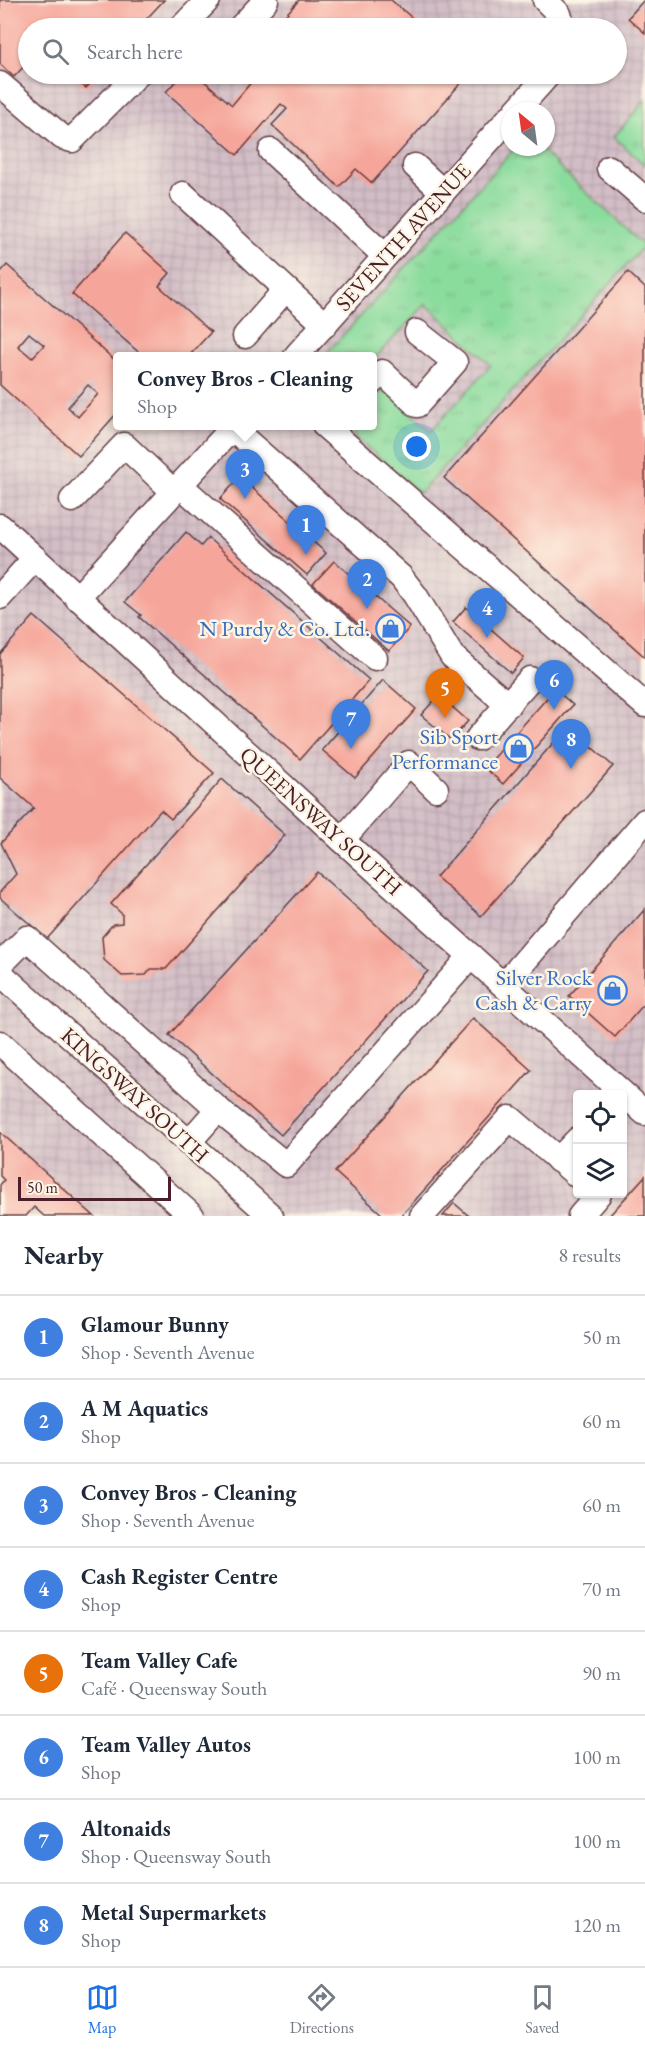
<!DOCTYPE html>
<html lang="en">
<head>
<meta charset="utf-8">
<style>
  :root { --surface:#fff; --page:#f2f2f3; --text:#1f2937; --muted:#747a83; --line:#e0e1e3; --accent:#1a73e8 }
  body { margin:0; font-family:"EB Garamond",serif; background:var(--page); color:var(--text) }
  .controls { position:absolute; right:18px; bottom:18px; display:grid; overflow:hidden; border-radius:6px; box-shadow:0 2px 4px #0004 }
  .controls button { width:54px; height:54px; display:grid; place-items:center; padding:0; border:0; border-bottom:2px solid var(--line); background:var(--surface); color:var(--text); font:30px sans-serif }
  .compass { position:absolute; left:501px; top:102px; width:54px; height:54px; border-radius:50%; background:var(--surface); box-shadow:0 2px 4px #0004; rotate:331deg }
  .scale { position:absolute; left:18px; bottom:15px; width:153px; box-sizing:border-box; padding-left:6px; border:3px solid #4a1f2b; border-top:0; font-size:16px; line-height:21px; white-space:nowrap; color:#4a1f2b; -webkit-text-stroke:4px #fcf5e5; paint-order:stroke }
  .you { position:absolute; left:417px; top:447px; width:21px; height:21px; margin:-15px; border:4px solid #fff; border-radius:50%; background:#1a73e8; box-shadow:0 0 0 9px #1a73e833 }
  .badge { display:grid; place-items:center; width:39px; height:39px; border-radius:50%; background:var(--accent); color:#fff; font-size:20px; font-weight:700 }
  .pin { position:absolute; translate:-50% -50px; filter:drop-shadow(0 2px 3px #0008) }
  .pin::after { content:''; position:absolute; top:32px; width:21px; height:18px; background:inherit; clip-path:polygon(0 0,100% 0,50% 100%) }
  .popup { position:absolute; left:113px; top:352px; width:264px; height:78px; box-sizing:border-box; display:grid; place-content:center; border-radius:6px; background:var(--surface); filter:drop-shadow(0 2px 4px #0005); font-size:20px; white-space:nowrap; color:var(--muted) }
  .popup b { font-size:22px; color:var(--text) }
  .popup::after { content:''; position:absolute; left:50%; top:100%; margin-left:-12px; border:12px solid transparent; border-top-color:var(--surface) }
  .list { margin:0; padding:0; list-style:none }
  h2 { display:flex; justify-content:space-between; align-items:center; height:78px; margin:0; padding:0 24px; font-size:26px }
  h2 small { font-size:20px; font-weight:400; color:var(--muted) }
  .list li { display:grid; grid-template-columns:39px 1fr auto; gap:18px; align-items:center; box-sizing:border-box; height:84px; padding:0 24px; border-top:2px solid var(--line) }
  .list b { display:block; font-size:22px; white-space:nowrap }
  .list p { margin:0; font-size:20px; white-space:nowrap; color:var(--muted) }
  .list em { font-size:20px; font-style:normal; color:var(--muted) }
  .icon { flex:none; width:33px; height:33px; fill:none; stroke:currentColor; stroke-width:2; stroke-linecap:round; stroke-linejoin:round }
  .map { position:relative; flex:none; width:645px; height:1216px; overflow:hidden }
  .search { position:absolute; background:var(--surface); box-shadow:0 2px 4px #0004; left:18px; right:18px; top:18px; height:66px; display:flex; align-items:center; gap:15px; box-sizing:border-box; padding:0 21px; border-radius:33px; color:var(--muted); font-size:22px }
  .sheet { height:750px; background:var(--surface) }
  nav { display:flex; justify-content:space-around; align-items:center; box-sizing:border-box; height:84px; border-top:2px solid var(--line); background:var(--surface); font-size:16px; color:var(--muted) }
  nav a { display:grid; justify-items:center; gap:3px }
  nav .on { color:var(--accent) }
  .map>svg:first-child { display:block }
  .industrial { fill:url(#industrial-grid); fill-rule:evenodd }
  .grass { fill:url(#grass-tufts); stroke:#6a7e64; stroke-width:1.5 }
  .building { fill:#f6a59a; fill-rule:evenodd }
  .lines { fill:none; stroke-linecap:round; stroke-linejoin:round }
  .minor-casing { stroke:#633c42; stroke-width:27 }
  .minor { stroke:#fff; stroke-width:24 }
  .labels { text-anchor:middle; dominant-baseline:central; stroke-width:5; stroke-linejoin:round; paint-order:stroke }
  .street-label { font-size:22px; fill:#4a1f2b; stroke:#fcf5e5 }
  .shop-label { font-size:22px; fill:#366cbe; stroke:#fcf5e5; text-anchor:end }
</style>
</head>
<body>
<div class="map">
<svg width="645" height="1216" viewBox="0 0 645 1216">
  <defs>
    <pattern id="industrial-grid" width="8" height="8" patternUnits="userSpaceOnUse" patternTransform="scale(1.5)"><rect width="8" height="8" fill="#d2bdc6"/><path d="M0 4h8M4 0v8" fill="none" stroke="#b6a2aa"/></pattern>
    <pattern id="grass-tufts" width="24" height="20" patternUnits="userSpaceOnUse" patternTransform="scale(1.5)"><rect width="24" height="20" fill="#8adc9d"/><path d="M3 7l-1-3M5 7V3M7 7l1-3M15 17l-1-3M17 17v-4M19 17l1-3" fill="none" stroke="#79bc87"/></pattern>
  </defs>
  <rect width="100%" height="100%" fill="#fcf5e5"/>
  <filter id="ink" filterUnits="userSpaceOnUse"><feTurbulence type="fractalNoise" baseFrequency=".0167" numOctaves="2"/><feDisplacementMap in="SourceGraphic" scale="12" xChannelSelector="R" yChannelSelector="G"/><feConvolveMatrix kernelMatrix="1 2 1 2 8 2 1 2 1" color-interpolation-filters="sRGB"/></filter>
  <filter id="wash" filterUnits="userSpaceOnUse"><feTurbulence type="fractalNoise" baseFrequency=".008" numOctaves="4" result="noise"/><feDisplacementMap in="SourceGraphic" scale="24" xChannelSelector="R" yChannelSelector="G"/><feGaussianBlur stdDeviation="1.35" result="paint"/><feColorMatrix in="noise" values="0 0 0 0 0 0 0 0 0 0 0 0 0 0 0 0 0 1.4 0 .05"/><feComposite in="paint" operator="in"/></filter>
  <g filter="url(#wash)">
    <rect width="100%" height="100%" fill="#f1e2c4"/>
    <path class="industrial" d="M0,0H645V1216H0ZM28,28H616V74H28ZM510,111H546V147H510ZM118,356H372V426H118ZM578,1094H622V1194H578Z"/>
    <g class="grass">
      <polygon points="645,100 645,165 614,137"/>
      <polygon points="516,147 538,147 644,246 420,493 358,439 350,426 372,426 373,394 382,391 392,396 431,431 491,365 426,304 373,360 372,356 324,356"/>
    </g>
    <g id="blocks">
      <g class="building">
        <polygon points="0,0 164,0 138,28 28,28 28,62 14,77 0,64"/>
        <polygon points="299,0 391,0 424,28 274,28"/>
        <polygon points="644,0 645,0 645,33 628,18"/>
        <polygon points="69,74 99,74 86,88"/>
        <polygon points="182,74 196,74 232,105 253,80 246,74 469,74 372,183 356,169 339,187 272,125 287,109 281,104 237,155 166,92"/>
        <polygon points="125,233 170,273 159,286 211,332 189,356 143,356 72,294"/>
        <path d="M7,265L118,363V412L79,456L0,385V273ZM29,333L44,345L32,358L18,346ZM88,385L98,394L78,417L68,407Z"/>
        <polygon points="628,272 645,288 645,657 444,478"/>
        <polygon points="240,477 326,553 307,575 220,499"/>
        <polygon points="186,532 201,546 208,538 369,680 300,759 139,617 141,615 125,602"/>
        <polygon points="334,561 410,627 389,651 313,584"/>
        <polygon points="466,607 524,658 511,673 453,622"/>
        <polygon points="34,616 214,773 171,819 161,810 47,939 0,898 0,892 16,874 1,843 34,808 0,778 0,654"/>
        <polygon points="383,680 416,709 355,778 322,750"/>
        <polygon points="555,689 573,705 503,784 485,768"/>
        <polygon points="439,695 468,721 451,740 421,715"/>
        <polygon points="568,726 613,766 481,916 436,877"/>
        <polygon points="222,779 285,835 166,969 151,969 146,975 122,976 104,960 102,937 113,924 122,923 122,914 111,904"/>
        <polygon points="317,872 428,971 281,1135 169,1035"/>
        <polygon points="645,909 645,1003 615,1037 569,996"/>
        <polygon points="473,1018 531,1070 401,1216 384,1216 335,1172"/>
        <polygon points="0,1132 94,1216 44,1216 34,1207 26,1216 0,1216 0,1185 4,1180 0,1176"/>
        <polygon points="645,1176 645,1216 609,1216"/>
        <polygon points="454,1203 469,1216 443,1216"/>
      </g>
    </g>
  </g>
  <g filter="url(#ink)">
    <use href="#blocks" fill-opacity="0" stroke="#633c42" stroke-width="1.5"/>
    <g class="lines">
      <defs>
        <g id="minor">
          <polyline points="545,0 559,14 563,28"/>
          <polyline points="181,28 208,0"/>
          <polyline points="240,28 266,0"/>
          <polyline points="0,84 62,137 72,140 138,74"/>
          <polyline points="516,111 549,74"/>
          <polyline points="271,151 385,256"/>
          <polyline points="415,166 443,192"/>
          <polyline points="609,168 645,199"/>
          <polyline points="183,194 325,325"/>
          <polyline points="245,336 285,290"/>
          <polyline points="296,356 510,117"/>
          <polyline points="372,382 382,372 417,405 455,362 417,332"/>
          <polyline points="325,426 645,705"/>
          <polyline points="232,428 401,577 415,595 452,656 508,705"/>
          <polyline points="180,485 375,658"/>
          <polyline points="72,500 124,445 174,492"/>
          <polyline points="0,526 342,840 645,1113"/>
          <polyline points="0,597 35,558"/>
          <polyline points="77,598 234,426"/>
          <polyline points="478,738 530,679"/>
          <polyline points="342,840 409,763 436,789"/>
          <polyline points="0,965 27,938 218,1109 188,1143"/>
          <polyline points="0,973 271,1216"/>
          <polyline points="504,985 645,821"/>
          <polyline points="0,1043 192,1216"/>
          <polyline points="218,1109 286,1165 471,956"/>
          <polyline points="558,1160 578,1139"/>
          <polyline points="422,1216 510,1118 578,1176"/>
          <polyline points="580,1216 599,1194"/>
        </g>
      </defs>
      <use href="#minor" class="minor-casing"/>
      <use href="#minor" class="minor"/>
    </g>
  </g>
  <defs>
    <symbol id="shop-ring" viewBox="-11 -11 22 22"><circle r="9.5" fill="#fcf5e5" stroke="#3f7fe0" stroke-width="1.5"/><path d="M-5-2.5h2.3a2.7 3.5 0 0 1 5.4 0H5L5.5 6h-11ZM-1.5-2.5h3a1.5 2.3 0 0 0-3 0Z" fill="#3f7fe0"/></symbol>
  </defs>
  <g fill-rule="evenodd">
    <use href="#shop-ring" x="374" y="612" width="33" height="33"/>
    <use href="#shop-ring" x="502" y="732" width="33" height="33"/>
    <use href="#shop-ring" x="596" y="974" width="33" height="33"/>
  </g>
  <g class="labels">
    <g class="street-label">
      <text transform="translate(403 237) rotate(-48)">SEVENTH AVENUE</text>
      <text transform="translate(321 821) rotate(42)">QUEENSWAY SOUTH</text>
      <text transform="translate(135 1095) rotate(42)">KINGSWAY SOUTH</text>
    </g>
    <g class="shop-label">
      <text x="370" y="628">N Purdy &amp; Co. Ltd.</text>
      <text x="498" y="736">Sib Sport<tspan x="498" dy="25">Performance</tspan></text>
      <text x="592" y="977">Silver Rock<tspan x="592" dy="25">Cash &amp; Carry</tspan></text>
    </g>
  </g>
</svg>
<div class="controls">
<button><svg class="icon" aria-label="locate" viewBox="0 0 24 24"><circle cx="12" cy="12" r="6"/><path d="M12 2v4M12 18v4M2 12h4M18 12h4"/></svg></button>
<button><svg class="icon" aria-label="layers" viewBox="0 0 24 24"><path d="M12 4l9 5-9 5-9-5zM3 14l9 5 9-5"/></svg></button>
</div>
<svg class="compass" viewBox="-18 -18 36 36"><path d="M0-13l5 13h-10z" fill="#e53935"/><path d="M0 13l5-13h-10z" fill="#747a83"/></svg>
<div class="scale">50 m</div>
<div class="you"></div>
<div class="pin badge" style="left:306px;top:555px;background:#3f7fe0">1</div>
<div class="pin badge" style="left:367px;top:609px;background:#3f7fe0">2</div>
<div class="pin badge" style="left:245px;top:499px;background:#3f7fe0">3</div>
<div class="popup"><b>Convey Bros - Cleaning</b>Shop</div>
<div class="pin badge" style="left:487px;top:638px;background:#3f7fe0">4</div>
<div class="pin badge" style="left:445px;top:718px;background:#e8710a">5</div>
<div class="pin badge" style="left:554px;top:710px;background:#3f7fe0">6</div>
<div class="pin badge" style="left:351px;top:749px;background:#3f7fe0">7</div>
<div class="pin badge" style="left:571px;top:769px;background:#3f7fe0">8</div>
<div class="search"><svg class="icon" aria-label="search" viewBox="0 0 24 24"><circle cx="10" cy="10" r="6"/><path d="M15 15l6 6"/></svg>Search here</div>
</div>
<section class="sheet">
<h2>Nearby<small>8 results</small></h2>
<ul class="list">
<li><span class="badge" style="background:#3f7fe0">1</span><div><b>Glamour Bunny</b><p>Shop · Seventh Avenue</p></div><em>50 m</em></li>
<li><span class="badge" style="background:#3f7fe0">2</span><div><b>A M Aquatics</b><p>Shop</p></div><em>60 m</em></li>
<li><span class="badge" style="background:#3f7fe0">3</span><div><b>Convey Bros - Cleaning</b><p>Shop · Seventh Avenue</p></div><em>60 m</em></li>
<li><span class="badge" style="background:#3f7fe0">4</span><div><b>Cash Register Centre</b><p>Shop</p></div><em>70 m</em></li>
<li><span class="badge" style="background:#e8710a">5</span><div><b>Team Valley Cafe</b><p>Café · Queensway South</p></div><em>90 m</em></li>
<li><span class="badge" style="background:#3f7fe0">6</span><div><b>Team Valley Autos</b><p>Shop</p></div><em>100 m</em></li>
<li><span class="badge" style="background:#3f7fe0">7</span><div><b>Altonaids</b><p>Shop · Queensway South</p></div><em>100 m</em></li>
<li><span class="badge" style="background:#3f7fe0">8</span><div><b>Metal Supermarkets</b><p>Shop</p></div><em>120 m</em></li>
</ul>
</section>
<nav>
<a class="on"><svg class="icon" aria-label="map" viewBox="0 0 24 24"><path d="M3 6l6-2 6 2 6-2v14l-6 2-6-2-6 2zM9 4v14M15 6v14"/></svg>Map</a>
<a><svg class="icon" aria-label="directions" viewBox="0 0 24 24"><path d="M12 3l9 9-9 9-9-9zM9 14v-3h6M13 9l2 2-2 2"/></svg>Directions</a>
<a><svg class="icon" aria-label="saved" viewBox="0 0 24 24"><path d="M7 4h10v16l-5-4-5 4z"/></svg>Saved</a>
</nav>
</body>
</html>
